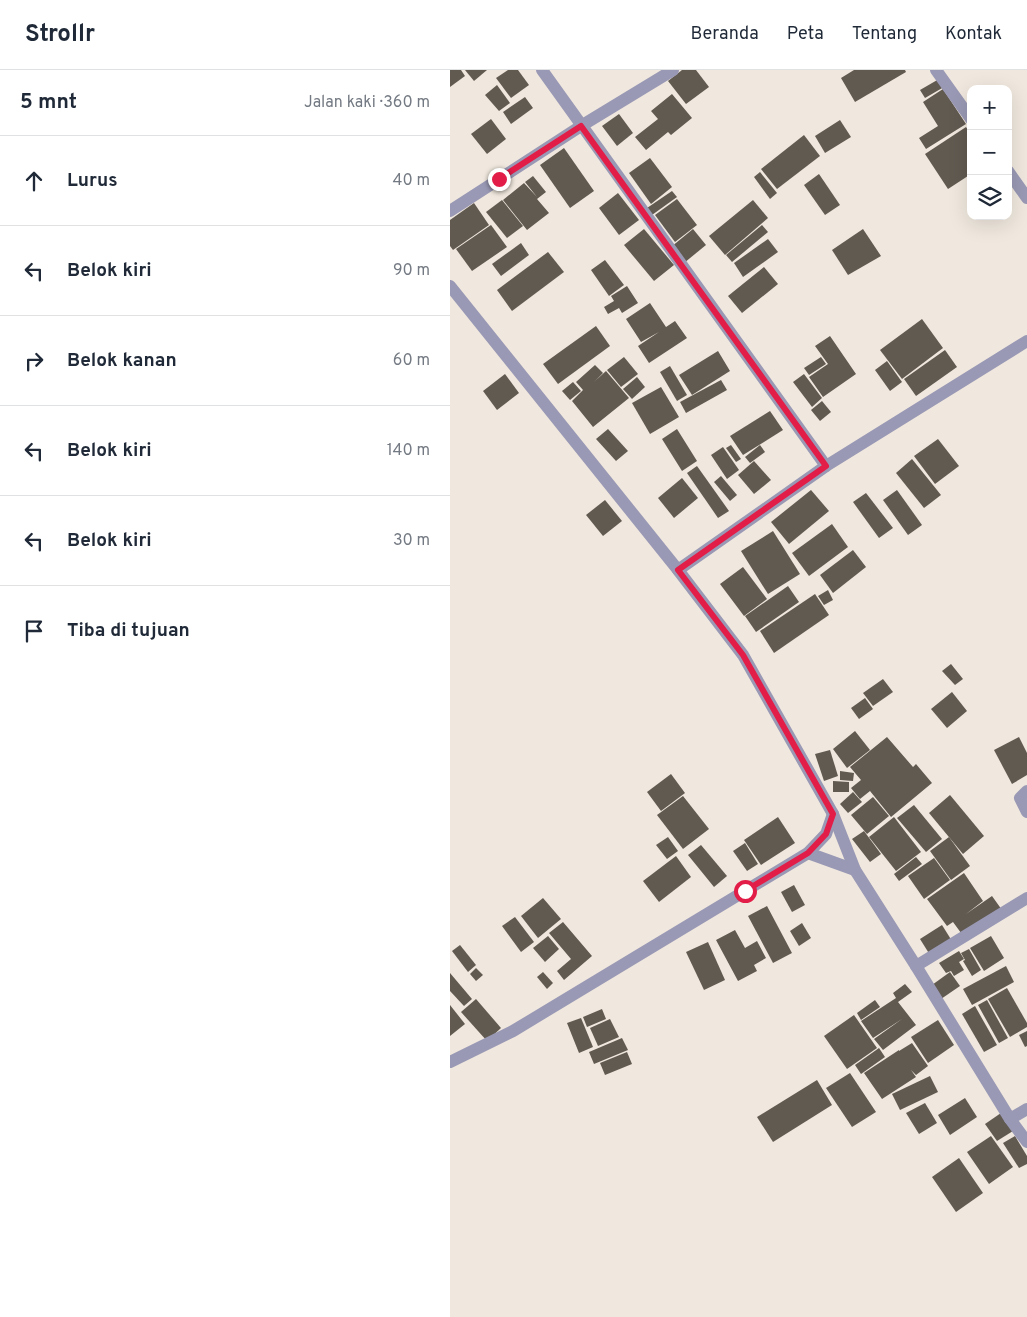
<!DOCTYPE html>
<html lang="id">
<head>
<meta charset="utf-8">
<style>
  :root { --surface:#fff; --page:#f2f2f3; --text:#1f2937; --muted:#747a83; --line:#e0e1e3 }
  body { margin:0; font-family:Overpass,sans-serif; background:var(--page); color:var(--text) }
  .controls { position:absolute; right:15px; top:15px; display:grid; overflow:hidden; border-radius:10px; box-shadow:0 5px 20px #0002 }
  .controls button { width:45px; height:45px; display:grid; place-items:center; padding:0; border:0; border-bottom:1px solid var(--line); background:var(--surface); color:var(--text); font:25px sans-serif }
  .stop { position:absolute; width:15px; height:15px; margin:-11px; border:4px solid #e11d48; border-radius:50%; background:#fff }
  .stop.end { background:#e11d48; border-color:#fff; box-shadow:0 1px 5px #0008 }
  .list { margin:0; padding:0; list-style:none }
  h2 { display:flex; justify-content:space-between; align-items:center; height:65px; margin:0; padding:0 20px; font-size:21px }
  h2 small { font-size:16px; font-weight:400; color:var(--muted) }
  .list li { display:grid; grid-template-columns:32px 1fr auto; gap:15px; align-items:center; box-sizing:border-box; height:90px; padding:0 20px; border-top:1px solid var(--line) }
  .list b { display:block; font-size:19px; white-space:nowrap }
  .list em { font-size:16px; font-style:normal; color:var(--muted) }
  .icon { flex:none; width:28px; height:28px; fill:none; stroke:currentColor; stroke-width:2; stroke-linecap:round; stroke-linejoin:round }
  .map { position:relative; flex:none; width:577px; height:1247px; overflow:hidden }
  header { display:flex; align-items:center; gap:30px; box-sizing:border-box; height:70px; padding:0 25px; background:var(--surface); border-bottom:1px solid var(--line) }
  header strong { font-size:24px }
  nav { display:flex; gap:28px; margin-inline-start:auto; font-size:18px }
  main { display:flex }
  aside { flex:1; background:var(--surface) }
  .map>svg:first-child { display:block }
  .building { fill:#615a51 }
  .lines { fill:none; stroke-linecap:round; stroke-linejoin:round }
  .street { stroke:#9a99b5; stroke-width:12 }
  .route { stroke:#e11d48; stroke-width:6 }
</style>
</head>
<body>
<header>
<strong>Strollr</strong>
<nav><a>Beranda</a><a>Peta</a><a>Tentang</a><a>Kontak</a></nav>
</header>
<main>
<aside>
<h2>5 mnt<small>Jalan kaki · 360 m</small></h2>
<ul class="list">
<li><svg class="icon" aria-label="ahead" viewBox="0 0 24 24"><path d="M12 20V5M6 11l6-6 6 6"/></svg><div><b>Lurus</b></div><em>40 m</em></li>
<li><svg class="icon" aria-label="left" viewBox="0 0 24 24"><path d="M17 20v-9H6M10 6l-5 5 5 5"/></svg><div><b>Belok kiri</b></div><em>90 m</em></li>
<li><svg class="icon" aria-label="right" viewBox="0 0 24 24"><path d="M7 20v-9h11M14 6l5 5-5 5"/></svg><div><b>Belok kanan</b></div><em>60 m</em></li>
<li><svg class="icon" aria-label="left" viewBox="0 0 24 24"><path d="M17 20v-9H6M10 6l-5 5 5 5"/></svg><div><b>Belok kiri</b></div><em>140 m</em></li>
<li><svg class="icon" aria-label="left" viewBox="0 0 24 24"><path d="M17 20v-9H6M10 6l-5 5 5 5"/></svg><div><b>Belok kiri</b></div><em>30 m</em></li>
<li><svg class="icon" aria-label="arrive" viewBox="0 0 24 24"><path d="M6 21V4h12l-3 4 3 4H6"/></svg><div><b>Tiba di tujuan</b></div></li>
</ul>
</aside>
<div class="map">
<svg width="577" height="1247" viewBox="0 0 577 1247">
  <rect width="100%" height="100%" fill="#f0e8de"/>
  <g class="building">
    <polygon points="0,0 11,0 15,6 0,17"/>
    <polygon points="15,0 37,0 24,11"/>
    <polygon points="58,0 68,0 79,15 61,28 46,8"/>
    <polygon points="232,0 246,0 259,17 236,34 218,11"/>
    <polygon points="404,0 455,0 456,2 405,32 391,8"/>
    <polygon points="489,9 494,17 475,28 470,20"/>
    <polygon points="47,15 60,33 49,41 35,25"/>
    <polygon points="493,19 516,54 476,79 469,68 488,56 473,32"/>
    <polygon points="222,24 242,48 221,65 218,62 196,80 185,67 208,49 201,41"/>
    <polygon points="75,27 83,38 61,54 53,42"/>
    <polygon points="169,44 183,63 167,76 152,56"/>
    <polygon points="41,49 56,69 37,84 21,64"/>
    <polygon points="390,50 401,67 375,83 365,66"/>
    <polygon points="516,57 521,64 521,104 498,119 475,84"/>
    <polygon points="354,65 370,86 327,119 311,99"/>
    <polygon points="114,78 144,121 120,138 90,95"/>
    <polygon points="200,88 222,117 201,134 179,103"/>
    <polygon points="310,102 327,123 320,129 304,107"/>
    <polygon points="369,104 390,135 375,145 354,115"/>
    <polygon points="83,106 96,122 87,129 99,143 77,160 53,130 74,113 87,127 75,112"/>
    <polygon points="222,121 227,127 202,145 197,138"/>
    <polygon points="168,123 189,150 169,165 149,138"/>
    <polygon points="227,129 247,155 225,172 205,145"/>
    <polygon points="52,130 73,156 57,168 36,142"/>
    <polygon points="303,130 318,148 275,185 259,166"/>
    <polygon points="24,133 39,155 3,180 0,176 0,150"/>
    <polygon points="41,155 57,177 22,201 6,179"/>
    <polygon points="312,155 318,162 282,192 276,185"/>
    <polygon points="194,159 224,195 204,211 174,175"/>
    <polygon points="243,159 256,175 234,193 221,177"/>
    <polygon points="413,159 431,186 398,205 382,180"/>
    <polygon points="318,169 328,182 293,207 284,193"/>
    <polygon points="71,173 79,185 51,206 42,194"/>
    <polygon points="98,182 114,202 62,241 47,220"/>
    <polygon points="155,190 174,215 159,226 141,200"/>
    <polygon points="314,197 328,214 292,243 278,226"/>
    <polygon points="177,216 188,233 172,243 169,238 158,244 154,237 164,231 161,226"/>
    <polygon points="200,233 216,257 225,251 237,268 199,293 188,276 209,262 191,272 176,249"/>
    <polygon points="472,249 493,278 452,309 430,280"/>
    <polygon points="146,256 160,276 108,314 93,294"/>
    <polygon points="380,266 406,304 373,327 359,307 378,294 365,276"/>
    <polygon points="495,280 507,297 466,326 454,309"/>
    <polygon points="268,281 280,301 242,325 229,305"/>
    <polygon points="174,287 188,304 171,317 157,300"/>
    <polygon points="371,287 376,294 359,305 354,298"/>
    <polygon points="437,291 452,312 440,321 425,300"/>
    <polygon points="145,295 153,303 144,312 156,301 179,328 143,357 122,331 133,320 126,312"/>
    <polygon points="220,296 237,325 227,331 210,302"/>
    <polygon points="55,304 69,323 47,340 33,321"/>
    <polygon points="354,304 372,328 362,337 343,312"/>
    <polygon points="187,307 195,317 182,329 173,319"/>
    <polygon points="271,310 277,320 236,343 230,332"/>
    <polygon points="123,312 131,321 120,330 112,321"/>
    <polygon points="211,317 229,347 200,364 182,333"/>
    <polygon points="372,331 381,342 370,351 361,340"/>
    <polygon points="320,341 333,360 293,385 280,366"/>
    <polygon points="158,359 178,381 166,391 146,369"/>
    <polygon points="227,359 247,391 232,401 212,369"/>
    <polygon points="488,369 509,396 485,414 464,386"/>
    <polygon points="281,375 291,389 286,392 276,378"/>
    <polygon points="310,375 315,382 300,393 295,387"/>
    <polygon points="273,377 289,400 277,409 261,385"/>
    <polygon points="462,389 491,425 474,438 446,403"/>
    <polygon points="304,391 321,410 304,424 288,405"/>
    <polygon points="247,396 279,441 268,448 237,403"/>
    <polygon points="271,406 287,425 280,431 264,412"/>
    <polygon points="232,408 248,428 224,448 208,428"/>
    <polygon points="361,420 379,441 339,474 321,452"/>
    <polygon points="447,420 472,455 458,465 433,430"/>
    <polygon points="416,423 443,458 429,468 403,432"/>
    <polygon points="155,430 172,451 153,466 136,445"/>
    <polygon points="382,454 398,477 359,506 342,483"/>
    <polygon points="323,461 350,504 318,524 291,481"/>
    <polygon points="403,480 416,497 383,523 370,505"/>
    <polygon points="293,497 317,529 294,546 270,514"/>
    <polygon points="338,516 349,532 306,562 295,546"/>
    <polygon points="378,520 383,530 374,535 368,526"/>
    <polygon points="365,524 379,545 324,583 310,561"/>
    <polygon points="501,594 513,609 505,615 492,601"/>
    <polygon points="433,609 443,622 423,636 413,623"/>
    <polygon points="502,622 517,641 497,658 481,639"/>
    <polygon points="415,628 423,639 409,649 401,638"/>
    <polygon points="405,661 420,680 397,698 383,679"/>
    <polygon points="437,667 463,697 466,694 482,713 441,747 420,721 410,729 401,718 411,710 400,697"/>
    <polygon points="569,667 577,683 577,705 562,714 544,680"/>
    <polygon points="380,680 388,706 374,711 365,684"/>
    <polygon points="390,701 404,703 403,711 390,710"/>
    <polygon points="221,704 235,723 211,741 197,722"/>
    <polygon points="383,711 399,712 399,722 383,722"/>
    <polygon points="403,722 412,732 398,743 390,734"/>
    <polygon points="500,725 534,766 513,784 479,743"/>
    <polygon points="233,726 259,759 233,779 207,745"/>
    <polygon points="423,727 439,746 417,764 401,745"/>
    <polygon points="464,735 492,769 476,782 447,748"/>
    <polygon points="328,747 345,773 311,795 294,770"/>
    <polygon points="444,747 471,782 446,801 419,767"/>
    <polygon points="414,761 431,784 420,792 402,769"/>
    <polygon points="218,767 228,781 217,789 206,775"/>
    <polygon points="499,767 520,796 501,810 480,781"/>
    <polygon points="295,773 308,794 297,801 283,781"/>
    <polygon points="251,775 277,806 264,817 238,785"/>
    <polygon points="226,786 241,807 209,832 193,811"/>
    <polygon points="466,787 472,794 449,811 444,804"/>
    <polygon points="484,788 500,810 474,829 458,806"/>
    <polygon points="514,803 533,831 516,844 542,826 552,840 514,867 503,852 497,856 477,829"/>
    <polygon points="344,815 355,835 342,842 331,822"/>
    <polygon points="93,828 111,849 88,868 71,846"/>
    <polygon points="317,836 342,883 323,893 298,846"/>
    <polygon points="65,847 84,872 71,882 52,856"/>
    <polygon points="113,852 142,886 114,910 107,901 121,889 99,863"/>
    <polygon points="352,853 361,868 349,876 340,861"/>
    <polygon points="492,855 502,871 480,885 470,869"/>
    <polygon points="285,860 295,878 307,871 316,888 304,895 307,901 288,911 266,870"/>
    <polygon points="98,866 109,879 95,892 83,878"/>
    <polygon points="541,866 554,888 534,901 520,878"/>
    <polygon points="258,872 275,910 254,920 236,882"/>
    <polygon points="10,875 26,895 18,902 2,881"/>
    <polygon points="519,879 531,900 522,906 513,891 515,890 511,883"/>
    <polygon points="509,881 514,889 509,892 514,900 504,906 501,901 496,903 489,893"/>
    <polygon points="556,896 564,912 522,935 513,919"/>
    <polygon points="26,898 33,905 26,911 20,904"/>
    <polygon points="93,902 103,913 97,919 87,907"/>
    <polygon points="500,902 510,916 491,929 482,915"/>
    <polygon points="0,903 22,929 14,936 0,921"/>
    <polygon points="455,914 462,922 448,932 466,955 433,980 424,969 452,949 423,968 411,951 446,928 443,923"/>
    <polygon points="557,918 577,953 577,957 560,967 538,929"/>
    <polygon points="26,929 51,958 37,971 11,942"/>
    <polygon points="425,930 430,937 411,950 407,943"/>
    <polygon points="537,930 558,968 549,973 528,935"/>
    <polygon points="0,935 15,954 0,966"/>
    <polygon points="525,936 547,975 534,982 512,944"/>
    <polygon points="152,939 156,949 137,957 133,947"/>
    <polygon points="404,945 427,978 397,999 374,966"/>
    <polygon points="131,948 143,977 129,983 117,953"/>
    <polygon points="160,949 169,967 148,976 140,958"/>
    <polygon points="488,950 504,975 478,993 461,967"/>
    <polygon points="577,961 577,976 575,977 569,965"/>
    <polygon points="172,968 178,980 144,994 139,982"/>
    <polygon points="462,973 478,996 466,1005 461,1000 466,1007 432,1029 414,1003 449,980 449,981"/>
    <polygon points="429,978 435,987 411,1004 405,995"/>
    <polygon points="177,982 182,994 155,1005 150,993"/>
    <polygon points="400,1003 426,1042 402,1057 376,1018"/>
    <polygon points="480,1006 488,1022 450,1040 442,1024"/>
    <polygon points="367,1010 382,1035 323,1072 307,1047"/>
    <polygon points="515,1028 527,1047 500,1065 488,1045"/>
    <polygon points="475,1033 487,1053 469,1064 456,1043"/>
    <polygon points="551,1043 563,1061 547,1071 535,1054"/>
    <polygon points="541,1066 563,1097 539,1114 517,1082"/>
    <polygon points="565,1066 577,1086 577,1094 569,1098 553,1073"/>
    <polygon points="509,1088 533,1123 506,1142 482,1107"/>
  </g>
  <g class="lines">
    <g class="street">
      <polyline points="92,0 376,396"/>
      <polyline points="486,0 521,49"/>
      <polyline points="558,101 577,128"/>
      <polyline points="0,141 131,56 223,0"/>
      <polyline points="0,216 228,500 293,585 383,744 405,800 466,896 560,1049 577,1072"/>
      <polyline points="228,500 376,396 577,271"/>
      <polyline points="577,721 570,728 577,742"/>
      <polyline points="358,783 405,800"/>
      <polyline points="466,896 577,828"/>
      <polyline points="0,992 63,961 358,783 376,764 383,744"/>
      <polyline points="560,1049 577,1039"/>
    </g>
  </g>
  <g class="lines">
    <polyline class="route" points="49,109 131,56 376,396 228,500 293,585 383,744 376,764 358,783 295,821"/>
  </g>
</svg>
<div class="controls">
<button>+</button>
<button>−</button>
<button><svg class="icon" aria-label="layers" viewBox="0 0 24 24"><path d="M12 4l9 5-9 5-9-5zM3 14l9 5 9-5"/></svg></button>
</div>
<div class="stop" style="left:295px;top:821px"></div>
<div class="stop end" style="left:49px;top:109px"></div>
</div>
</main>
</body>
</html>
